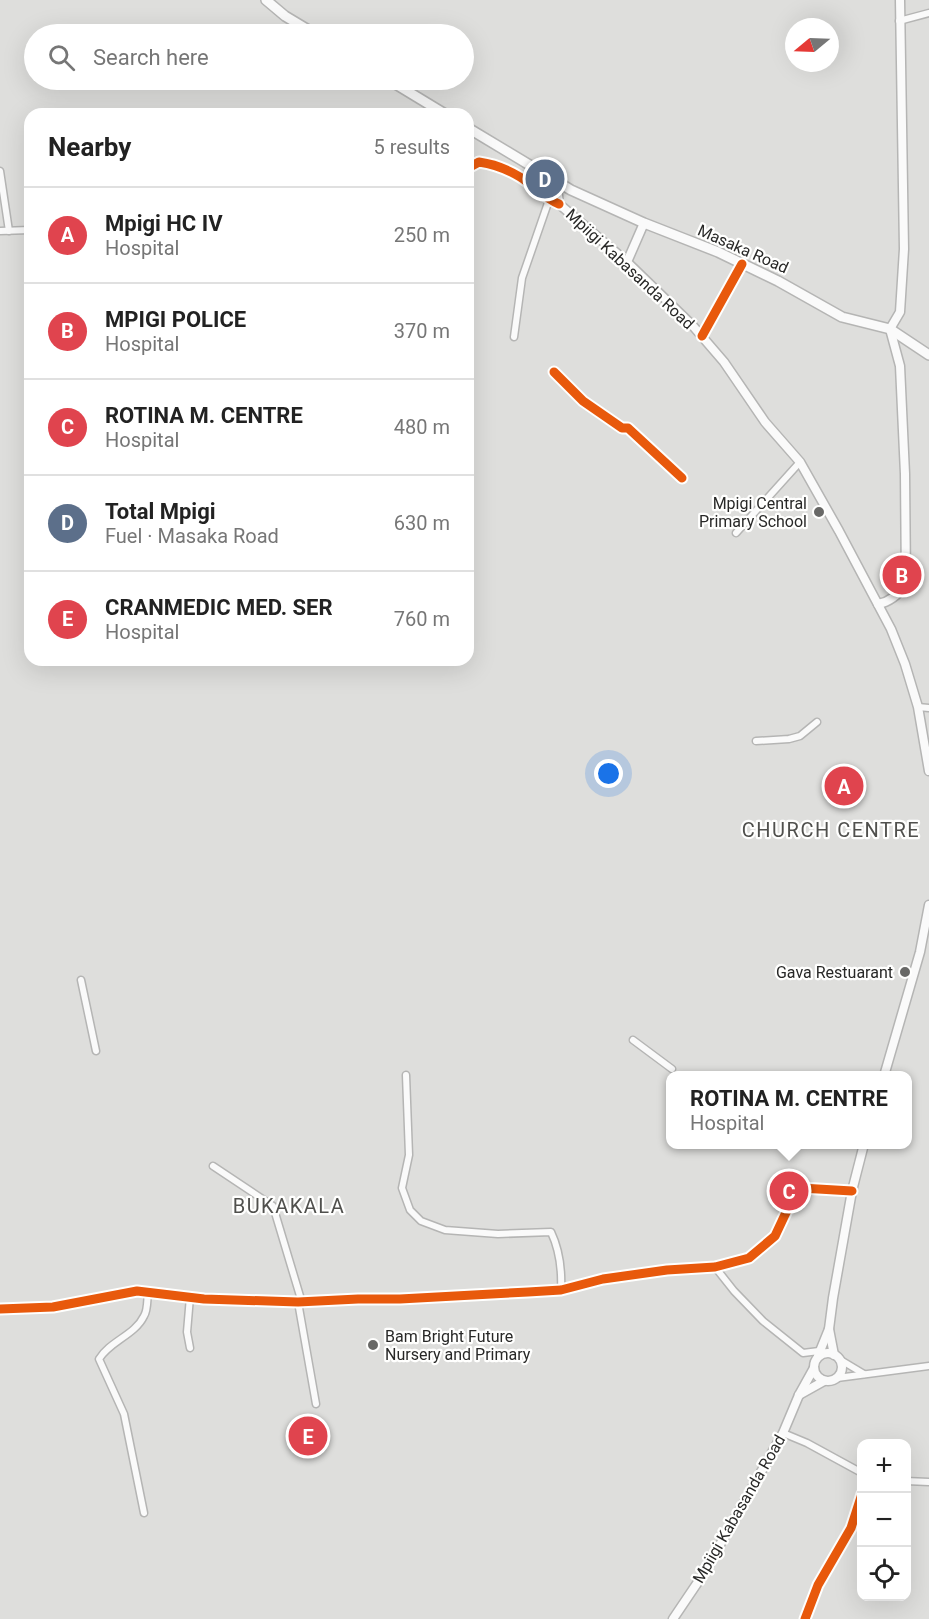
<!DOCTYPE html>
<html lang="en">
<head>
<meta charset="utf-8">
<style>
  :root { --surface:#fff; --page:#f6f6f6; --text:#222; --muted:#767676; --line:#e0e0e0; --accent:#686866 }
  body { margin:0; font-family:Roboto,sans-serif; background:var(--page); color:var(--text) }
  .controls { position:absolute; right:18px; bottom:18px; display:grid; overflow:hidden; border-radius:12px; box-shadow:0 6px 24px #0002 }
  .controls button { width:54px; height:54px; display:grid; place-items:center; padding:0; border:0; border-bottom:2px solid var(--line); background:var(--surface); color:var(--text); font:30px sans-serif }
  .compass { position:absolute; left:785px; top:18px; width:54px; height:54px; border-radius:50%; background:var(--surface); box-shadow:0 6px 24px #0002; rotate:251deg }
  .you { position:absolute; left:609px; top:774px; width:21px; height:21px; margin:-15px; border:4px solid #fff; border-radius:50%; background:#1a73e8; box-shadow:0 0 0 9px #1a73e833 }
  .badge { display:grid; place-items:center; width:39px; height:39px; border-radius:50%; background:var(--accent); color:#fff; font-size:20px; font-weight:700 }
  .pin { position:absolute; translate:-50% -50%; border:3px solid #fff; box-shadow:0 2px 6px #0006 }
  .popup { position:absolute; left:666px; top:1071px; width:246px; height:78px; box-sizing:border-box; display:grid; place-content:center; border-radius:12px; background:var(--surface); filter:drop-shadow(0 2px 4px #0005); font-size:20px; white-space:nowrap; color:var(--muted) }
  .popup b { font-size:22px; color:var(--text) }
  .popup::after { content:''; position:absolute; left:50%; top:100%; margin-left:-12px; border:12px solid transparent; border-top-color:var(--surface) }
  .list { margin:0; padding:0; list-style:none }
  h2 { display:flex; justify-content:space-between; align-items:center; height:78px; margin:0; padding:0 24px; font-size:26px }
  h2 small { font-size:20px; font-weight:400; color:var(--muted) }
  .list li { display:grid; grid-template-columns:39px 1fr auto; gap:18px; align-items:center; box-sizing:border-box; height:96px; padding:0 24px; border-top:2px solid var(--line) }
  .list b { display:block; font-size:22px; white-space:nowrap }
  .list p { margin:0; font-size:20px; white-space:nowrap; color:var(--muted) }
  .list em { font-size:20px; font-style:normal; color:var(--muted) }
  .icon { flex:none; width:33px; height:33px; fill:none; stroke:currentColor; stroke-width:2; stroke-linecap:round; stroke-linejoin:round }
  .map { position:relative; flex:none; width:929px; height:1619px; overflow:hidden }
  .search { position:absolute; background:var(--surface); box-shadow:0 6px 24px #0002; left:24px; top:24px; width:450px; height:66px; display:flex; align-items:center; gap:15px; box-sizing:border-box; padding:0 21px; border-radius:33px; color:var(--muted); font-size:22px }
  .panel { position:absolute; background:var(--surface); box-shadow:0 6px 24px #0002; left:24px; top:108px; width:450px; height:558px; border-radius:18px }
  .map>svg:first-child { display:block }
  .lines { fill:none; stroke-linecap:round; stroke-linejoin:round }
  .street-casing { stroke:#b5b5b4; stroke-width:9 }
  .secondary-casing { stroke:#b5b5b4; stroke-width:11 }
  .primary-casing { stroke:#b5b5b4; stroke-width:12 }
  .street { stroke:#fafafa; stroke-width:6 }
  .secondary { stroke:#fafafa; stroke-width:8 }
  .primary { stroke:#fafafa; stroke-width:9 }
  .cycleway-casing { stroke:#fffffe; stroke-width:13 }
  .cycleway { stroke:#e8590c; stroke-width:9 }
  .poi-dot { fill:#686866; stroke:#fffffe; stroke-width:2 }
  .labels { text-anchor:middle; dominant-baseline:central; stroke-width:4.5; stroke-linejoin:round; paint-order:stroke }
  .street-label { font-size:16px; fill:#282827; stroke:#fffffe }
  .poi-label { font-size:16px; fill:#282827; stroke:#fffffe; text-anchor:end }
  .quarter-label { font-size:20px; letter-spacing:1.5px; fill:#50504d; stroke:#fffffe }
</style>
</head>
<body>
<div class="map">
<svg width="929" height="1619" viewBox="0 0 929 1619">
  <rect width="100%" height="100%" fill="#dededc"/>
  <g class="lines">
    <defs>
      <g id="street">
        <polyline points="899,21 929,13"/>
        <path d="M468,168L479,162C493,164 507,169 520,177C533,185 544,198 559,204"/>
        <polyline points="0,171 9,231"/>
        <polyline points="0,231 30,230"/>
        <polyline points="702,336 742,264"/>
        <polyline points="514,337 522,278 549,200"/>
        <polyline points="554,372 583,401 622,428 628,428 682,478"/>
        <polyline points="736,533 800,462"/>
        <polyline points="918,707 929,708"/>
        <polyline points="756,741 789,739 800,736 817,722"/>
        <polyline points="81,980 96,1051"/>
        <polyline points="633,1040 672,1069"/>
        <path d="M406,1075L409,1155L402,1188L410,1210L421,1221L445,1230L498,1234L551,1232C560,1251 562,1269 561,1290"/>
        <polyline points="213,1166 273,1206 300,1296 298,1302 316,1404"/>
        <polyline points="715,1267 734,1291 763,1321 803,1353 819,1351"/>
        <polyline points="190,1297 187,1332 190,1348"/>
        <polyline points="0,1309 53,1307 137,1291 204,1299 298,1302 358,1299 400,1299 528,1292 561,1290 603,1279 667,1270 715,1267 749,1258 775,1236 790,1204 801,1188 852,1191"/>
        <polyline points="839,1359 864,1374"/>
        <polyline points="837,1378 929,1366"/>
        <polyline points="783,1433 807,1443 862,1473"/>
        <polyline points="906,1481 929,1482"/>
        <path d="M144,1513L124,1414L99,1359C110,1341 135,1335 144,1316C148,1310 147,1299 148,1292"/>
        <polyline points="805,1619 818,1585 851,1528 862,1494"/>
      </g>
      <g id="secondary">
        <polyline points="549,180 557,187 559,204 627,262 693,326 724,362 765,422 800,462 839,531 891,629 905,664 918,707 929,771"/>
        <polyline points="627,262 644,223"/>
        <path d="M878,604C890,602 899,594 906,584L905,474L900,366L890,329L900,312L904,249L900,0"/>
        <polyline points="884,1076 920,952 929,905"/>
        <circle cx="828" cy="1367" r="14"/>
        <polyline points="834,1355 829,1329 833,1298 852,1191 864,1144"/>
        <polyline points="818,1356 829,1329"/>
        <polyline points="799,1395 824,1381"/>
        <polyline points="673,1619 704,1573 783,1433 799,1395 814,1368"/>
      </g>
      <g id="primary">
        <polyline points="266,0 285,16 315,34"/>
        <polyline points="389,80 445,114"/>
        <polyline points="468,128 571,190 644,223 718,252 778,281 842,317 890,329 929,355"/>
      </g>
    </defs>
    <use href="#street" class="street-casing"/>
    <use href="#secondary" class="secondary-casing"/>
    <use href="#primary" class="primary-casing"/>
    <use href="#street" class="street"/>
    <use href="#secondary" class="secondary"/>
    <use href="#primary" class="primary"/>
    <defs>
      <g id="cycleway">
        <path d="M468,168L479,162C493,164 507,169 520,177C533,185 544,198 559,204"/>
        <polyline points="702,336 742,264"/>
        <polyline points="554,372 583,401 622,428 628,428 682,478"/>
        <polyline points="0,1309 53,1307 137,1291 204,1299 298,1302 358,1299 400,1299 528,1292 561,1290 603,1279 667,1270 715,1267 749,1258 775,1236 790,1204 801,1188 852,1191"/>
        <polyline points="805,1619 818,1585 851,1528 862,1494"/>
      </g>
    </defs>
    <use href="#cycleway" class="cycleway-casing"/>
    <use href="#cycleway" class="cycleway"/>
  </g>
  <g class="poi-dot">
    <circle cx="819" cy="512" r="6"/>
    <circle cx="905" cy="972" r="6"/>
    <circle cx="373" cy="1345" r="6"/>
  </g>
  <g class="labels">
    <g class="street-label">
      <text transform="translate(743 249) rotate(24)">Masaka Road</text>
      <text transform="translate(630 269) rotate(43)">Mpiigi Kabasanda Road</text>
      <text transform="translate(739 1509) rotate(-60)">Mpiigi Kabasanda Road</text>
    </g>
    <g class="poi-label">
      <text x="807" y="503">Mpigi Central<tspan x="807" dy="18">Primary School</tspan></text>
      <text x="893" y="972">Gava Restuarant</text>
      <text x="385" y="1336" text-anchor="start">Bam Bright Future<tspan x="385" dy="18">Nursery and Primary</tspan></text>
    </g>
    <g class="quarter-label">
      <text x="831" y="830">CHURCH CENTRE</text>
      <text x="289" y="1206">BUKAKALA</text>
    </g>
  </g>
</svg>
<div class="controls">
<button>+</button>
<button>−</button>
<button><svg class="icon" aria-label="locate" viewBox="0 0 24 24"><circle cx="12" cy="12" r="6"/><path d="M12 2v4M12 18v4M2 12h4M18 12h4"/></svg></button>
</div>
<svg class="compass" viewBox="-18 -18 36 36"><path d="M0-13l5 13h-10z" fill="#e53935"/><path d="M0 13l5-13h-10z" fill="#767676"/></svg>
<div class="you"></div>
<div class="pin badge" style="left:844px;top:786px;background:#e0444e">A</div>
<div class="pin badge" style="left:902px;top:575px;background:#e0444e">B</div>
<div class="pin badge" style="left:789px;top:1191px;background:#e0444e">C</div>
<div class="popup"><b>ROTINA M. CENTRE</b>Hospital</div>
<div class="pin badge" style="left:545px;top:179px;background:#5c6f8a">D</div>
<div class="pin badge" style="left:308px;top:1436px;background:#e0444e">E</div>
<div class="search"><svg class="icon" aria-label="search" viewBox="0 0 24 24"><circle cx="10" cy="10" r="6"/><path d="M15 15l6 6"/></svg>Search here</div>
<section class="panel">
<h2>Nearby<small>5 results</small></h2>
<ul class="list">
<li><span class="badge" style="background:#e0444e">A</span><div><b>Mpigi HC IV</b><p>Hospital</p></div><em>250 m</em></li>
<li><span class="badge" style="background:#e0444e">B</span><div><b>MPIGI POLICE</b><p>Hospital</p></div><em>370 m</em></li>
<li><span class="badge" style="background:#e0444e">C</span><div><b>ROTINA M. CENTRE</b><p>Hospital</p></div><em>480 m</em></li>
<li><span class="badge" style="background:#5c6f8a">D</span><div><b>Total Mpigi</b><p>Fuel · Masaka Road</p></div><em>630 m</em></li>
<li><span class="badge" style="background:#e0444e">E</span><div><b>CRANMEDIC MED. SER</b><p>Hospital</p></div><em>760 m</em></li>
</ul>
</section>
</div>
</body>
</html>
